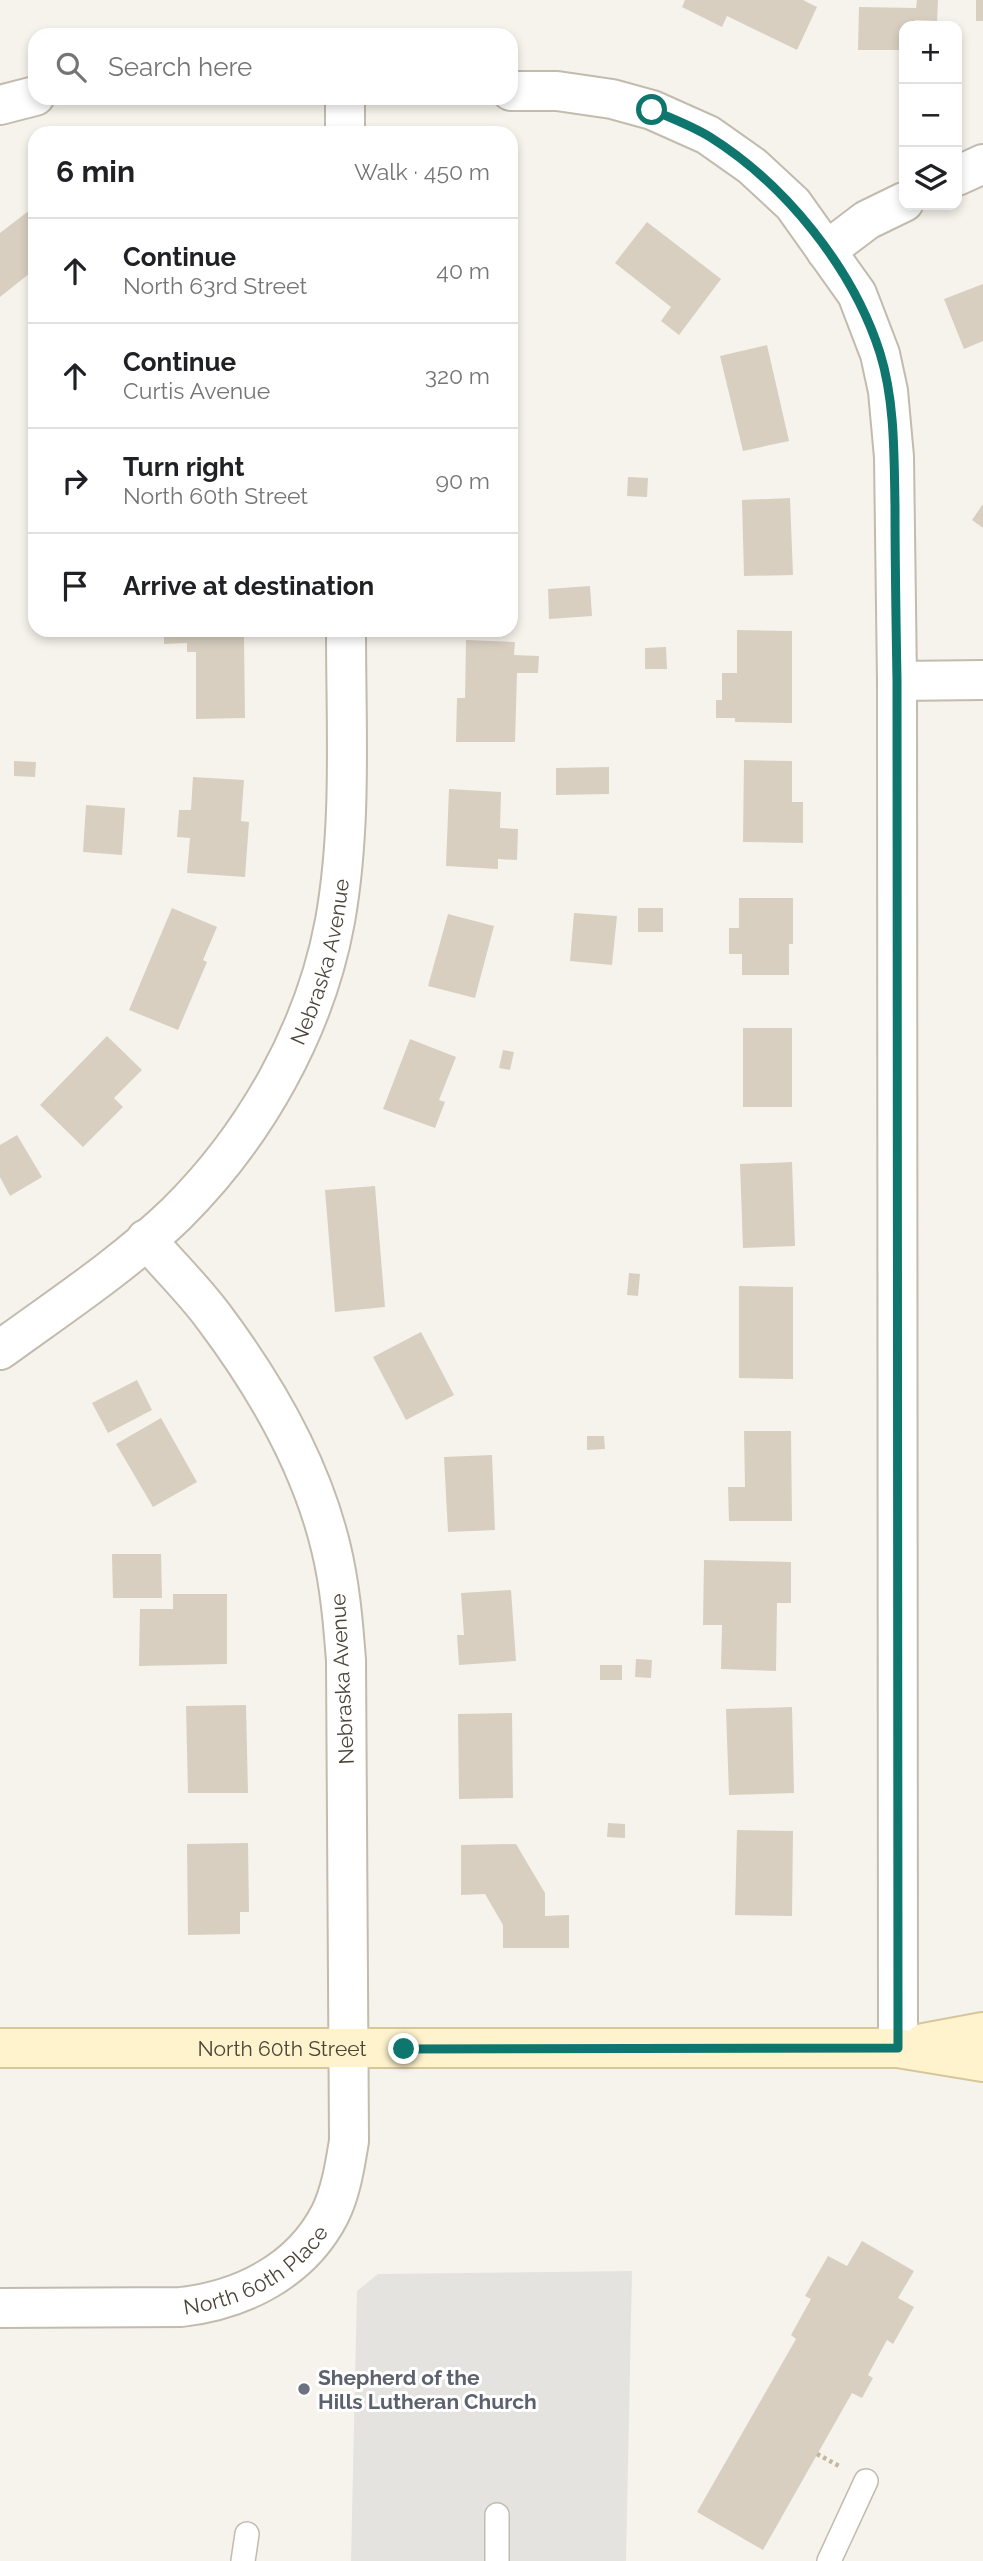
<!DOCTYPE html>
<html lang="en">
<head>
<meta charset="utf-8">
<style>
  :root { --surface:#fff; --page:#f6f6f6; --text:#202124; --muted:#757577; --line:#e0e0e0 }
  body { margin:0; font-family:Raleway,sans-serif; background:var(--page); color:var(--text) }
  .controls { position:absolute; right:21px; top:21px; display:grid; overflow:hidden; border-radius:14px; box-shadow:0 4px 10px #0003 }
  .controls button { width:63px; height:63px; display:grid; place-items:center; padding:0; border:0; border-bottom:2px solid var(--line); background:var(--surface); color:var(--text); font:35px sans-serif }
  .stop { position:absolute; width:21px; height:21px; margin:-16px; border:5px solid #0f766e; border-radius:50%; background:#fff }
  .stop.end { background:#0f766e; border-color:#fff; box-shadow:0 2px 7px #0008 }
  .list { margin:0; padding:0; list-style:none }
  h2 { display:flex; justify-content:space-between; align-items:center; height:91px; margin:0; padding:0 28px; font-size:30px }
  h2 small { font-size:23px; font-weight:400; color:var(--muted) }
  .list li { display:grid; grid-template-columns:46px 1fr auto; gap:21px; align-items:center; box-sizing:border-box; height:105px; padding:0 28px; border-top:2px solid var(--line) }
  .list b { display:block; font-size:26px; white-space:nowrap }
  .list p { margin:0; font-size:23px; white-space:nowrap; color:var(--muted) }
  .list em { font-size:23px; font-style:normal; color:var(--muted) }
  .icon { flex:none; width:38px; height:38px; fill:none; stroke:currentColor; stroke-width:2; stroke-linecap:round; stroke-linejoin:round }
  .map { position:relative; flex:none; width:983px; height:2561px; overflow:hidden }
  .search { position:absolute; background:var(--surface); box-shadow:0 4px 10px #0003; left:28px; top:28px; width:490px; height:77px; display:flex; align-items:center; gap:18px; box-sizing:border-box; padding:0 24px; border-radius:21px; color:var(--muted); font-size:26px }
  .panel { position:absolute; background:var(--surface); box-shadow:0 4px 10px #0003; left:28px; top:126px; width:490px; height:511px; border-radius:21px }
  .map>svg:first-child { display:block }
  .parking { fill:#e5e3e0 }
  .building { fill:#d8cfc1 }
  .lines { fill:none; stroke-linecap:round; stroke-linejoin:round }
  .service-casing { stroke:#c2bbae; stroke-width:26 }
  .minor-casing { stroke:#c2bbae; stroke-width:42 }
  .secondary-casing { stroke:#d6c79b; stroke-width:42 }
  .path { stroke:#c4b79f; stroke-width:4.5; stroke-dasharray:3.5 3.5; stroke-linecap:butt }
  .service { stroke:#fff; stroke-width:23 }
  .minor { stroke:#fff; stroke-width:38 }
  .secondary { stroke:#fff3cd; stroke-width:38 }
  .route { stroke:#0f766e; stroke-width:9 }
  .worship-dot { fill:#6b7280; stroke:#fff; stroke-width:2.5 }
  .labels { text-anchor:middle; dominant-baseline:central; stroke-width:6; stroke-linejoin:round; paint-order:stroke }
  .street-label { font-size:21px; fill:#4b4439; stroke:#fff }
  .worship-label { font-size:21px; font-weight:bold; fill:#5b616d; stroke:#fff; text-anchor:start }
</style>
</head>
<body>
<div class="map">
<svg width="983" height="2561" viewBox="0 0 983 2561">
  <rect width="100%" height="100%" fill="#f6f3ec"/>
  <polygon class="parking" points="632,2271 626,2561 351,2561 357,2291 378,2274"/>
  <g class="building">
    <polygon points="685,0 803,0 817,7 797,50 727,16 722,27 682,7"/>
    <polygon points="917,0 938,0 937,21 915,20 915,26 904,26 904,50 858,50 859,7 916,8"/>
    <rect x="976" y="0" width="7" height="21"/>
    <polygon points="35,206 35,269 0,297 0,233"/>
    <polygon points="647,222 721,279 679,335 661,321 671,307 615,263"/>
    <polygon points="983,284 983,341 964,349 944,299"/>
    <polygon points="767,345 789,441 743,451 720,356"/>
    <polygon points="628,477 648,478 647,497 627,496"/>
    <polygon points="790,498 793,575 744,576 742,500"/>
    <polygon points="983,504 983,528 972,520"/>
    <polygon points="590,586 592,616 549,619 548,589"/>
    <polygon points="164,630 231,630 231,637 244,637 245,718 196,719 196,652 187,652 187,643 164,644"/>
    <polygon points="737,630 792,631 792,723 735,722 735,718 716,718 716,700 722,700 722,673 737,673"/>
    <polygon points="466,640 515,642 514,655 539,656 538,673 517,673 515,742 456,742 457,698 465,698"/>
    <polygon points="666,647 667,669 645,669 645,648"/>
    <polygon points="744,760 792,761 792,802 803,802 803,843 743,842"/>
    <polygon points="14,761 36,762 35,777 14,776"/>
    <polygon points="609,767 609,794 556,795 556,768"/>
    <polygon points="193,777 244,780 241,821 249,822 245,877 187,873 190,838 177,837 179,810 191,810"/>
    <polygon points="449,789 501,792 500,828 518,829 517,860 498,859 498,869 446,866"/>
    <polygon points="86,805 125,808 122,855 83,852"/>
    <polygon points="739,898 793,898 793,944 789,944 789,975 742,975 742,954 729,954 729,928 739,928"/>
    <polygon points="172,908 217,927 203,960 207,962 178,1030 129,1010"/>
    <rect x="638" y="908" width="25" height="24"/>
    <polygon points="574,913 617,916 612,965 570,961"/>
    <polygon points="448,914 494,926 475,998 428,986"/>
    <rect x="743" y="1028" width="49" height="79"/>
    <polygon points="107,1036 142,1070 114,1098 123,1107 83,1147 40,1105"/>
    <polygon points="410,1039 456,1057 439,1100 445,1102 435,1128 383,1109"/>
    <polygon points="503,1050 514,1052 510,1070 499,1068"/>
    <polygon points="17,1135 42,1177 10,1196 0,1177 0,1145"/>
    <polygon points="792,1162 795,1246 743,1248 740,1164"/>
    <polygon points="375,1186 385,1307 335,1312 325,1190"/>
    <polygon points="629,1273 640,1274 638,1296 627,1295"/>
    <polygon points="739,1286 793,1287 793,1379 739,1378"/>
    <polygon points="421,1332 454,1395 406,1420 373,1357"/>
    <polygon points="137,1380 152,1410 108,1433 92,1403"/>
    <polygon points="161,1418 197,1482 153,1507 116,1444"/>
    <polygon points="744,1431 791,1431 792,1521 729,1521 728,1487 745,1487"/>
    <polygon points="587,1436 604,1436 605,1449 587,1450"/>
    <polygon points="492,1455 495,1530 448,1532 444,1457"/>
    <polygon points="112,1554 161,1554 162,1598 113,1598"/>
    <polygon points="704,1560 791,1562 791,1603 777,1603 776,1671 721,1669 722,1625 703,1625"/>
    <polygon points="511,1590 516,1661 459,1665 457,1635 464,1635 461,1593"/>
    <polygon points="173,1594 227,1594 227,1664 139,1666 140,1609 173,1609"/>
    <polygon points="636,1659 652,1660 651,1678 635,1677"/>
    <rect x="600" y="1665" width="22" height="15"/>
    <polygon points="246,1705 248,1793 188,1793 186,1706"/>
    <polygon points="792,1707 794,1793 729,1795 726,1709"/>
    <polygon points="512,1713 513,1798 459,1799 458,1714"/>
    <polygon points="608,1823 625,1824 625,1838 607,1837"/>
    <polygon points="737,1830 793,1831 792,1916 735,1915"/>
    <polygon points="248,1843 249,1912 240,1912 240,1934 188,1935 187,1844"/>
    <polygon points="516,1844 545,1893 545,1916 569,1915 569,1948 503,1948 503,1925 485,1894 461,1895 461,1845"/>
    <polygon points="862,2241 914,2271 898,2298 914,2307 893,2344 887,2340 868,2375 873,2378 862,2398 852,2393 763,2550 697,2512 796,2339 791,2335 811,2299 805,2296 828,2256 847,2266"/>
  </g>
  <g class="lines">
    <defs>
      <g id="service">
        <polyline points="497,2515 497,2561"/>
        <polyline points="243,2561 247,2534"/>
        <polyline points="829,2561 866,2481"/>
      </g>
      <g id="minor">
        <polyline points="511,91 557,91 612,99 652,110 708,135 752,166 793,204 857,294 880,354 888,391 894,457 897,681 898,2048"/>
        <polyline points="345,98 345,133"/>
        <polyline points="0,105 35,96"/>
        <polyline points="957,176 983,164"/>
        <polyline points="826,251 867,220 904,202"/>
        <polyline points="897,681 983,680"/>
        <path id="s1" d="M0,1350C59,1307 123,1265 176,1214C255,1136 315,1030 335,921C352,826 346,726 346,630"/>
        <path id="s2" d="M0,2308L181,2307C242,2300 301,2271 330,2214C341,2192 345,2165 349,2141L346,1660C343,1622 340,1585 331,1548C311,1464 265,1385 213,1316C193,1289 168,1265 146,1239"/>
      </g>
      <g id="secondary">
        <polyline points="924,2043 983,2032"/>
        <path id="s3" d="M0,2048H898L983,2062"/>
      </g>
    </defs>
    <use href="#service" class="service-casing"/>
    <use href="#minor" class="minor-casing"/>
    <use href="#secondary" class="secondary-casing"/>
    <polyline class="path" points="817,2454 841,2467"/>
    <use href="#service" class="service"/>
    <use href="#minor" class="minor"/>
    <use href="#secondary" class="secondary"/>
  </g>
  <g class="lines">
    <path class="route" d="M404,2049L898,2048L897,681C896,622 895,564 895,506C894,456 895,401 880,353C853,268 785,184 710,137C692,126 671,118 652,110"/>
  </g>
  <circle class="worship-dot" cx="304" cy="2389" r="7"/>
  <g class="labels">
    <g class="street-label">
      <text stroke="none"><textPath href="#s1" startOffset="518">Nebraska Avenue</textPath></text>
      <text transform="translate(342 1679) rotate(-93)">Nebraska Avenue</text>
      <text stroke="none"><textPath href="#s3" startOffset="282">North 60th Street</textPath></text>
      <text stroke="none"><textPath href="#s2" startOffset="266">North 60th Place</textPath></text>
    </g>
    <g class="worship-label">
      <text x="318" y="2377">Shepherd of the<tspan x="318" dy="24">Hills Lutheran Church</tspan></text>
    </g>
  </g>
</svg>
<div class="controls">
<button>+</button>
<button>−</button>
<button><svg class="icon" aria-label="layers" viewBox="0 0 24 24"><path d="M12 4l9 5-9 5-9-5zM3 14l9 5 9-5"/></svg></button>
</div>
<div class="stop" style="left:652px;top:110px"></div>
<div class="stop end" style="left:404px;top:2049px"></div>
<div class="search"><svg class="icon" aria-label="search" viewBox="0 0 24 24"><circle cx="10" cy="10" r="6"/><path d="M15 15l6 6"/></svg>Search here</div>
<section class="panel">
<h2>6 min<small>Walk · 450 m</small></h2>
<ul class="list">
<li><svg class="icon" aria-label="ahead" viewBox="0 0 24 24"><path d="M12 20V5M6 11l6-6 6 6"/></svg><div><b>Continue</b><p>North 63rd Street</p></div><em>40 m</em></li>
<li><svg class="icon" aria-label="ahead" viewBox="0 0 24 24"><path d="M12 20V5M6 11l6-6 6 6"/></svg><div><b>Continue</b><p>Curtis Avenue</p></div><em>320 m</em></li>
<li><svg class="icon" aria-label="right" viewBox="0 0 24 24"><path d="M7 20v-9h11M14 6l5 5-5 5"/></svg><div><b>Turn right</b><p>North 60th Street</p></div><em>90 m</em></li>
<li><svg class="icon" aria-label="arrive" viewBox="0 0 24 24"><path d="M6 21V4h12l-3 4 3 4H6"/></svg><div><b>Arrive at destination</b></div></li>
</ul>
</section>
</div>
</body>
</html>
